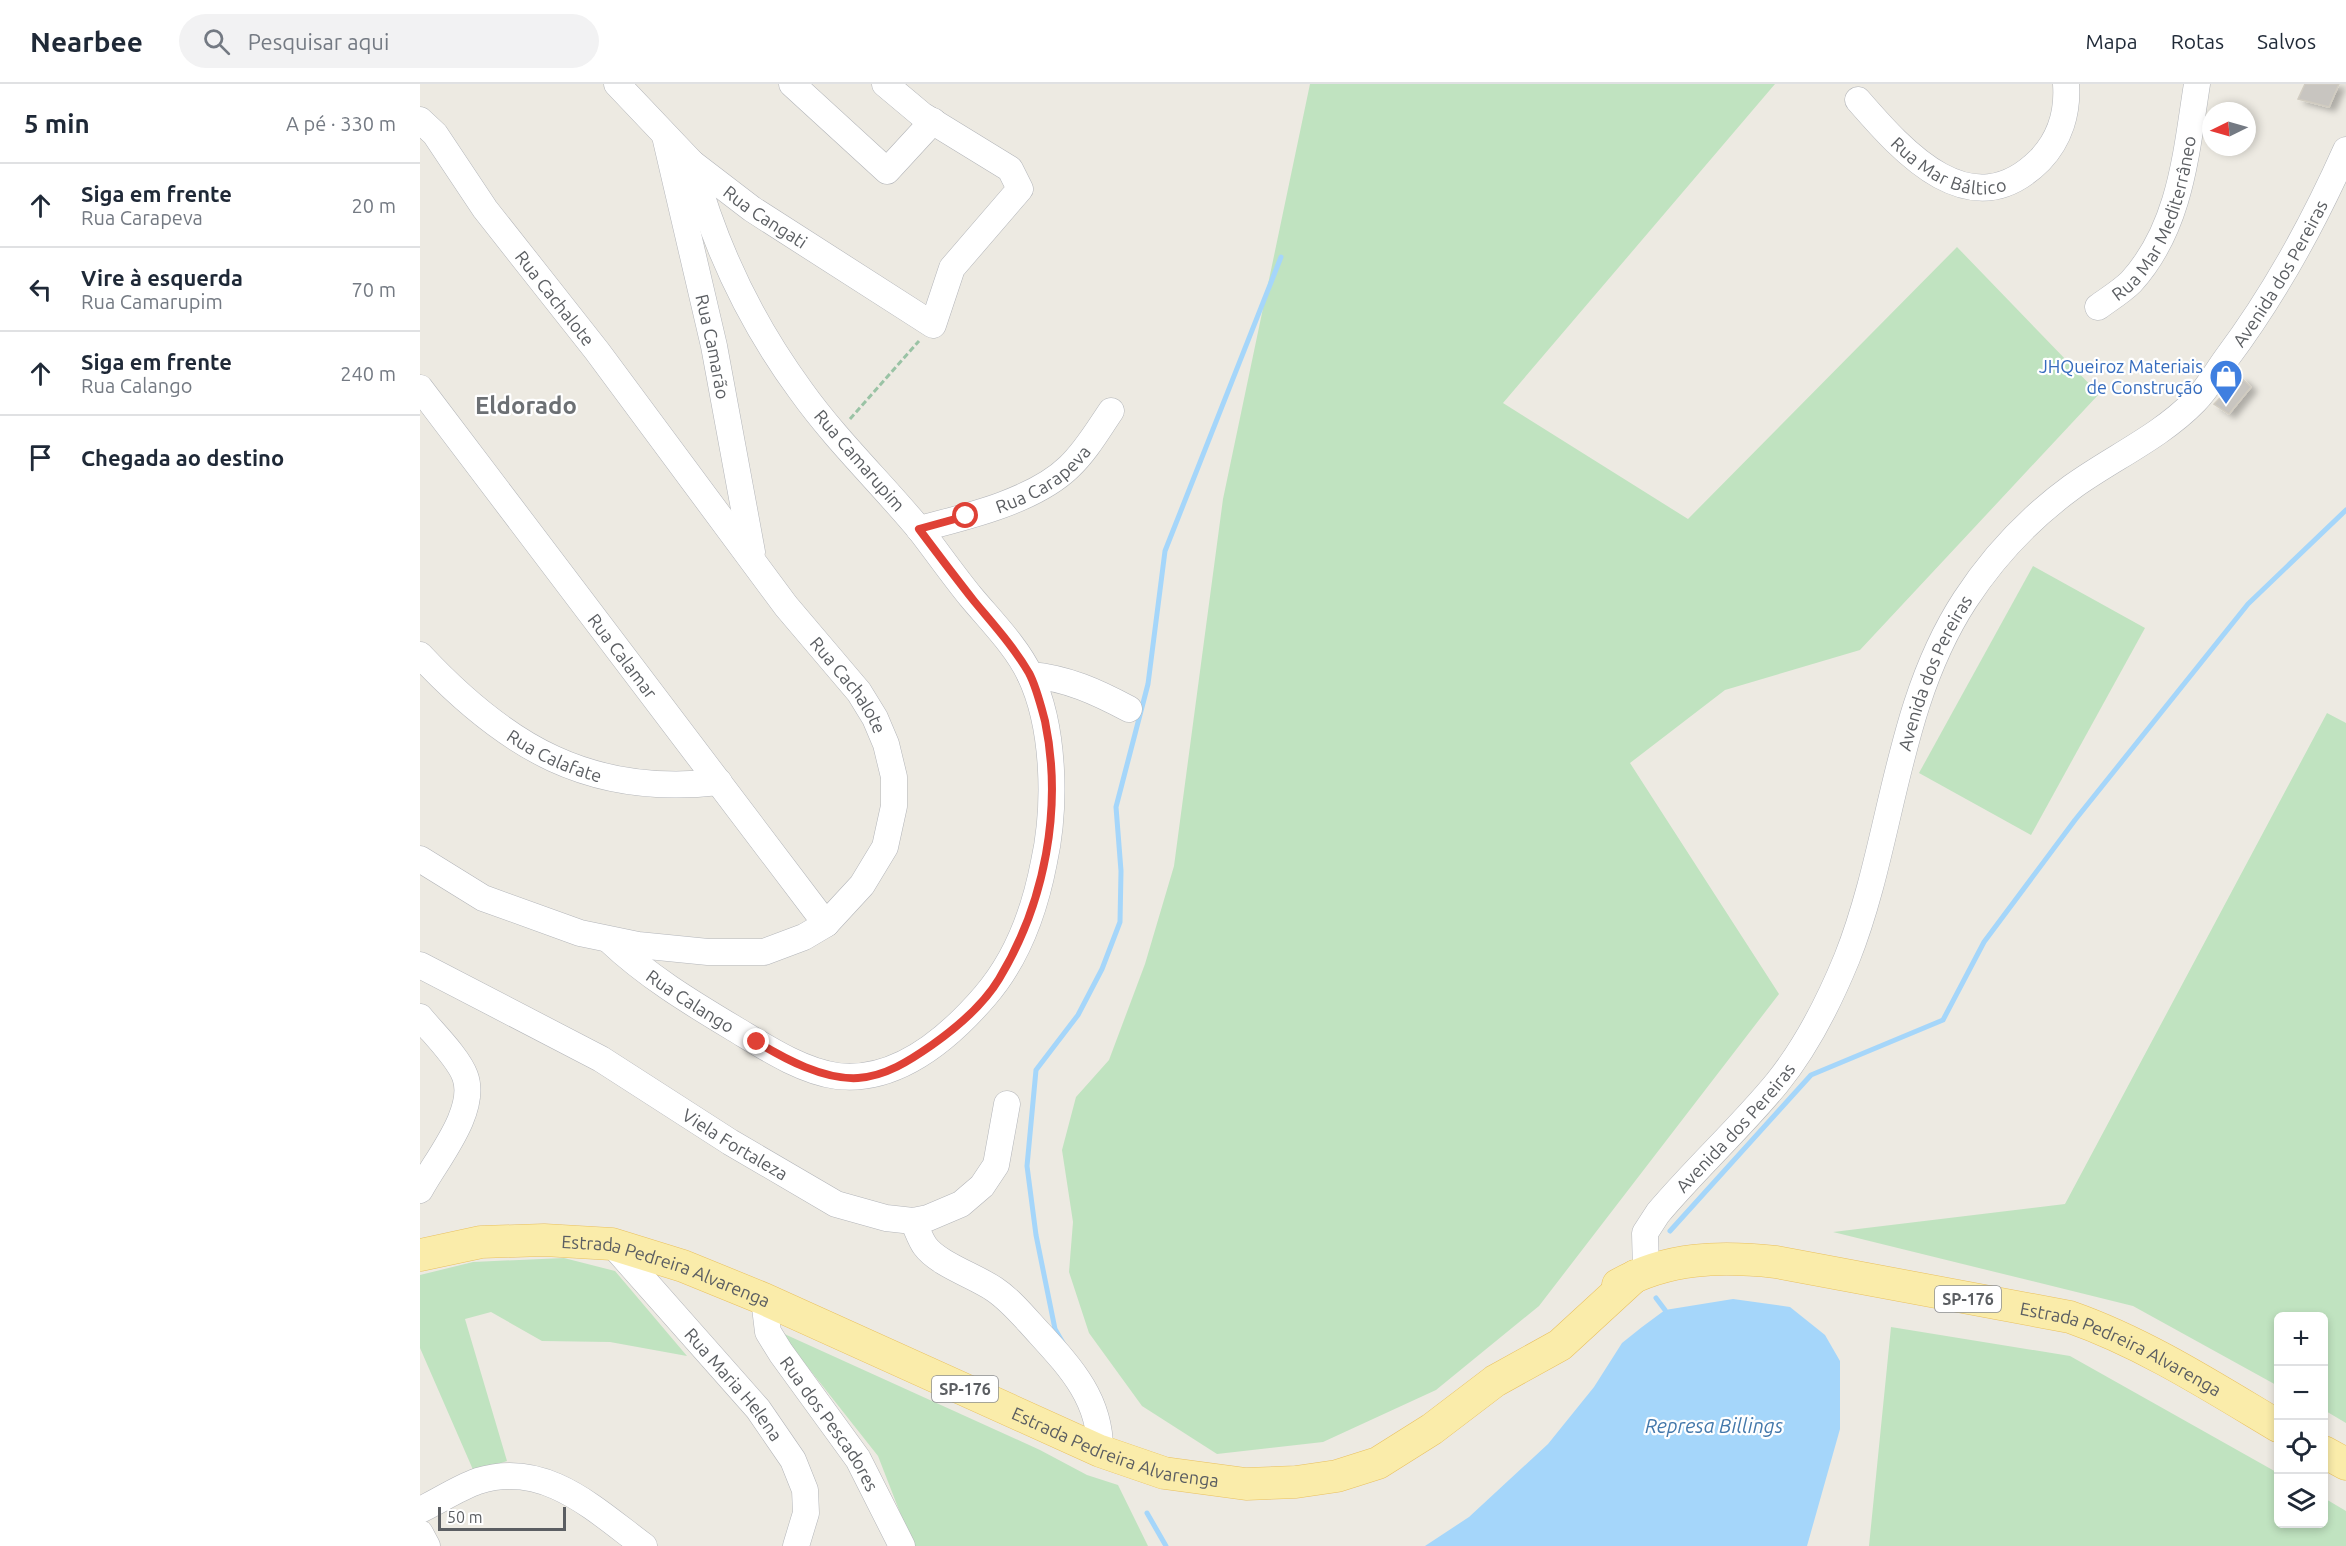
<!DOCTYPE html>
<html lang="pt">
<head>
<meta charset="utf-8">
<style>
  :root { --surface:#fff; --page:#f2f2f3; --text:#1f2937; --muted:#747a83; --line:#e0e1e3 }
  body { margin:0; font-family:Ubuntu,sans-serif; background:var(--page); color:var(--text) }
  .controls { position:absolute; right:18px; bottom:18px; display:grid; overflow:hidden; border-radius:9px; box-shadow:0 3px 9px #0003 }
  .controls button { width:54px; height:54px; display:grid; place-items:center; padding:0; border:0; border-bottom:2px solid var(--line); background:var(--surface); color:var(--text); font:30px sans-serif }
  .compass { position:absolute; left:1782px; top:18px; width:54px; height:54px; border-radius:50%; background:var(--surface); box-shadow:0 3px 9px #0003; rotate:265deg }
  .scale { position:absolute; left:18px; bottom:15px; width:128px; box-sizing:border-box; padding-left:6px; border:3px solid #5b5e62; border-top:0; font-size:16px; line-height:21px; white-space:nowrap; color:#5b5e62; -webkit-text-stroke:4px #fff; paint-order:stroke }
  .stop { position:absolute; width:18px; height:18px; margin:-14px; border:4px solid #df4136; border-radius:50%; background:#fff }
  .stop.end { background:#df4136; border-color:#fff; box-shadow:0 2px 6px #0008 }
  .list { margin:0; padding:0; list-style:none }
  h2 { display:flex; justify-content:space-between; align-items:center; height:78px; margin:0; padding:0 24px; font-size:26px }
  h2 small { font-size:20px; font-weight:400; color:var(--muted) }
  .list li { display:grid; grid-template-columns:39px 1fr auto; gap:18px; align-items:center; box-sizing:border-box; height:84px; padding:0 24px; border-top:2px solid var(--line) }
  .list b { display:block; font-size:22px; white-space:nowrap }
  .list p { margin:0; font-size:20px; white-space:nowrap; color:var(--muted) }
  .list em { font-size:20px; font-style:normal; color:var(--muted) }
  .icon { flex:none; width:33px; height:33px; fill:none; stroke:currentColor; stroke-width:2; stroke-linecap:round; stroke-linejoin:round }
  .map { position:relative; flex:none; width:1926px; height:1462px; overflow:hidden }
  header { display:flex; align-items:center; gap:36px; box-sizing:border-box; height:84px; padding:0 30px; background:var(--surface); border-bottom:2px solid var(--line) }
  header strong { font-size:28px }
  nav { display:flex; gap:33px; margin-inline-start:auto; font-size:21px }
  .search { width:420px; height:54px; background:var(--page); display:flex; align-items:center; gap:15px; box-sizing:border-box; padding:0 21px; border-radius:33px; color:var(--muted); font-size:22px }
  main { display:flex }
  aside { flex:1; background:var(--surface) }
  .map>svg:first-child { display:block }
  .green { fill:#c0e3c0 }
  .water { fill:#a5d6fa }
  .lines { fill:none; stroke-linecap:round; stroke-linejoin:round }
  .stream { stroke:#a5d6fa; stroke-width:5 }
  .building { fill:#c8c5c0; stroke:#d1ccc1; stroke-width:1.5; filter:url(#shadow) }
  .minor-casing { stroke:#b3b5b9; stroke-width:27 }
  .major-casing { stroke:#e9c05f; stroke-width:33 }
  .path { stroke:#9ac3a5; stroke-width:3; stroke-dasharray:6 3; stroke-linecap:butt }
  .minor { stroke:#fff; stroke-width:26 }
  .major { stroke:#faecaa; stroke-width:32 }
  .route { stroke:#df4136; stroke-width:8 }
  .labels { text-anchor:middle; dominant-baseline:central; stroke-width:4.5; stroke-linejoin:round; paint-order:stroke }
  .shield { fill:#fff; stroke:#8c8e91; stroke-width:1.5 }
  .shield-label { font-size:16px; font-weight:bold; fill:#5b5e62 }
  .street-label { font-size:18px; fill:#5b5e62; stroke:#fff }
  .shop-label { font-size:18px; fill:#366cbe; stroke:#fff; text-anchor:end }
  .water-label { font-size:20px; font-style:italic; fill:#4378ab; stroke:#fff }
  .district-label { font-size:24px; font-weight:bold; fill:#6c7074; stroke:#fff }
</style>
</head>
<body>
<header>
<strong>Nearbee</strong>
<div class="search"><svg class="icon" aria-label="search" viewBox="0 0 24 24"><circle cx="10" cy="10" r="6"/><path d="M15 15l6 6"/></svg>Pesquisar aqui</div>
<nav><a>Mapa</a><a>Rotas</a><a>Salvos</a></nav>
</header>
<main>
<aside>
<h2>5 min<small>A pé · 330 m</small></h2>
<ul class="list">
<li><svg class="icon" aria-label="ahead" viewBox="0 0 24 24"><path d="M12 20V5M6 11l6-6 6 6"/></svg><div><b>Siga em frente</b><p>Rua Carapeva</p></div><em>20 m</em></li>
<li><svg class="icon" aria-label="left" viewBox="0 0 24 24"><path d="M17 20v-9H6M10 6l-5 5 5 5"/></svg><div><b>Vire à esquerda</b><p>Rua Camarupim</p></div><em>70 m</em></li>
<li><svg class="icon" aria-label="ahead" viewBox="0 0 24 24"><path d="M12 20V5M6 11l6-6 6 6"/></svg><div><b>Siga em frente</b><p>Rua Calango</p></div><em>240 m</em></li>
<li><svg class="icon" aria-label="arrive" viewBox="0 0 24 24"><path d="M6 21V4h12l-3 4 3 4H6"/></svg><div><b>Chegada ao destino</b></div></li>
</ul>
</aside>
<div class="map">
<svg width="1926" height="1462" viewBox="0 0 1926 1462">
  <defs>
    <filter id="shadow"><feDropShadow dx="6" dy="4" stdDeviation="3" flood-color="#0004"/></filter>
  </defs>
  <rect width="100%" height="100%" fill="#edeae2"/>
  <g class="green">
    <polygon points="890,0 1355,0 1083,319 1268,435 1537,163 1679,310 1440,566 1305,606 1210,679 1359,910 1119,1222 1016,1306 903,1358 797,1370 722,1322 669,1249 649,1188 653,1138 642,1066 656,1013 689,976 725,880 754,782 803,415"/>
    <polygon points="1613,482 1725,544 1611,751 1499,689"/>
    <polygon points="1907,629 1926,639 1926,1339 1904,1326 1904,1232 1858,1232 1858,1302 1713,1222 1413,1148 1645,1120"/>
    <polygon points="144,1174 195,1187 267,1272 190,1258 122,1257 71,1228 45,1235 87,1377 54,1388 0,1264 0,1191 53,1178"/>
    <polygon points="1471,1243 1650,1272 1858,1389 1858,1440 1904,1440 1904,1414 1926,1427 1926,1462 1449,1462"/>
    <polygon points="360,1248 620,1366 667,1391 698,1401 728,1462 493,1462 458,1372"/>
  </g>
  <polygon class="water" points="1313,1215 1370,1223 1405,1251 1420,1277 1420,1345 1387,1462 1005,1462 1049,1433 1128,1360 1174,1303 1202,1259 1222,1243 1245,1226"/>
  <g class="lines">
    <g class="stream">
      <polyline points="1250,1147 1391,991 1523,936 1564,858 1655,736 1828,520 1926,426"/>
      <polyline points="1236,1214 1245,1226"/>
      <polyline points="643,1259 635,1245 616,1151 607,1082 616,986 658,931 682,885 700,838 701,787 696,723 728,600 745,467 861,173"/>
      <polyline points="727,1429 746,1462"/>
    </g>
  </g>
  <g class="building">
    <polygon points="1885,0 1919,0 1909,23 1878,15"/>
    <polygon points="1820,293 1831,303 1809,330 1794,320"/>
  </g>
  <g class="lines">
    <defs>
      <g id="minor">
        <path id="s1" d="M197,0L272,79L332,125L513,241L532,184L600,105L590,85L502,31L465,0"/>
        <polyline points="372,0 467,87 513,37"/>
        <path id="s2" d="M1438,16C1484,69 1551,145 1620,76C1640,55 1648,28 1646,0"/>
        <path id="s3" d="M0,36L15,50L65,125L177,267L366,522L439,608L455,634L466,660L474,693V722L465,763L442,801L406,840L384,853L344,868H288L218,861L160,849L63,814L0,775"/>
        <path id="s4" d="M245,52L294,262L332,468"/>
        <path id="s5" d="M1678,223C1689,215 1702,207 1711,198C1761,143 1766,69 1777,0"/>
        <path id="s6" d="M0,304L406,840"/>
        <path id="s7" d="M499,445C546,433 614,417 649,383C666,367 678,346 691,327"/>
        <path id="s8" d="M0,571C86,663 170,713 299,698"/>
        <path d="M610,591C647,594 677,608 709,625"/>
        <path id="s9" d="M189,856C227,892 270,918 315,945C345,963 381,987 417,992C477,999 528,955 565,912C597,875 615,825 624,778C636,723 635,644 610,591C597,563 571,537 551,513C533,491 517,468 500,446C461,399 416,356 381,307C331,239 294,161 272,79"/>
        <path id="s10" d="M0,881L181,975L310,1058L416,1120L466,1134L493,1137L508,1134L541,1120L562,1102L576,1081L587,1020"/>
        <path d="M0,933C13,949 38,973 45,992C58,1027 16,1076 0,1106"/>
        <path d="M493,1137C497,1145 500,1155 505,1162C518,1180 555,1192 574,1205C592,1217 605,1234 620,1250C652,1285 681,1317 680,1367"/>
        <path id="s11" d="M192,1160L338,1325L373,1376L385,1406L386,1429L376,1462"/>
        <path id="s12" d="M1226,1187L1225,1149L1238,1129C1276,1084 1320,1044 1357,999C1387,962 1409,918 1427,874C1473,758 1475,623 1545,516C1573,473 1611,433 1652,403C1692,374 1740,353 1775,317C1787,305 1796,289 1806,275C1854,211 1893,140 1926,66"/>
        <path id="s13" d="M344,1215L348,1248L361,1269L438,1375L482,1462"/>
        <path d="M0,1426C19,1417 38,1404 58,1397C125,1376 174,1425 224,1462"/>
        <polyline points="0,1449 7,1462"/>
      </g>
      <g id="major">
        <path id="s14" d="M0,1171L61,1158L124,1156L192,1160L263,1182L344,1215L680,1367L744,1389L826,1400L876,1398L917,1392L958,1379L1012,1345L1075,1297L1140,1261L1215,1192"/>
        <path id="s15" d="M1198,1201C1248,1173 1300,1172 1356,1178L1650,1233C1724,1259 1791,1302 1858,1342"/>
        <polyline points="1904,1368 1926,1380"/>
      </g>
    </defs>
    <use href="#minor" class="minor-casing"/>
    <use href="#major" class="major-casing"/>
    <polyline class="path" points="430,335 499,257"/>
    <use href="#minor" class="minor"/>
    <use href="#major" class="major"/>
  </g>
  <g class="lines">
    <path class="route" d="M337,958C365,975 404,996 438,994C466,992 489,977 512,961C536,944 564,920 579,895C625,819 643,724 625,637C621,622 616,602 609,589C594,563 573,540 554,517C535,493 517,469 499,445L546,432"/>
  </g>
  <defs>
    <symbol id="shop-pin" viewBox="-11 -11 22 30"><path d="M0 17L-7.5 6A9.5 9.5 0 1 1 7.5 6Z" fill="#3f7fe0" stroke="#fff"/><path d="M-5-2.5h2.3a2.7 3.5 0 0 1 5.4 0H5L5.5 6h-11ZM-1.5-2.5h3a1.5 2.3 0 0 0-3 0Z" fill="#fff"/></symbol>
  </defs>
  <g fill-rule="evenodd">
    <use href="#shop-pin" x="1787" y="273" width="38" height="52"/>
  </g>
  <g class="labels">
    <g class="shield">
      <rect x="1515" y="1202" width="66" height="26" rx="4.5"/>
      <rect x="512" y="1292" width="66" height="26" rx="4.5"/>
    </g>
    <g class="shield-label">
      <text x="1548" y="1215">SP-176</text>
      <text x="545" y="1305">SP-176</text>
    </g>
    <g class="street-label">
      <text stroke="none"><textPath href="#s2" startOffset="117">Rua Mar Báltico</textPath></text>
      <text stroke="none"><textPath href="#s5" startOffset="110">Rua Mar Mediterrâneo</textPath></text>
      <text stroke="none"><textPath href="#s1" startOffset="200">Rua Cangati</textPath></text>
      <text stroke="none"><textPath href="#s12" startOffset="1221">Avenida dos Pereiras</textPath></text>
      <text stroke="none"><textPath href="#s3" startOffset="224">Rua Cachalote</textPath></text>
      <text stroke="none"><textPath href="#s4" startOffset="216">Rua Camarão</textPath></text>
      <text transform="translate(440 376) rotate(49)">Rua Camarupim</text>
      <text stroke="none"><textPath href="#s7" startOffset="135">Rua Carapeva</textPath></text>
      <text stroke="none"><textPath href="#s6" startOffset="336">Rua Calamar</textPath></text>
      <text stroke="none"><textPath href="#s12" startOffset="681">Avenida dos Pereiras</textPath></text>
      <text stroke="none"><textPath href="#s3" startOffset="710">Rua Cachalote</textPath></text>
      <text stroke="none"><textPath href="#s8" startOffset="170">Rua Calafate</textPath></text>
      <text stroke="none"><textPath href="#s9" startOffset="102">Rua Calango</textPath></text>
      <text stroke="none"><textPath href="#s12" startOffset="177">Avenida dos Pereiras</textPath></text>
      <text stroke="none"><textPath href="#s10" startOffset="363">Viela Fortaleza</textPath></text>
      <text stroke="none"><textPath href="#s14" startOffset="252">Estrada Pedreira Alvarenga</textPath></text>
      <text stroke="none"><textPath href="#s15" startOffset="520">Estrada Pedreira Alvarenga</textPath></text>
      <text stroke="none"><textPath href="#s11" startOffset="186">Rua Maria Helena</textPath></text>
      <text stroke="none"><textPath href="#s13" startOffset="144">Rua dos Pescadores</textPath></text>
      <text stroke="none"><textPath href="#s14" startOffset="738">Estrada Pedreira Alvarenga</textPath></text>
    </g>
    <g class="shop-label">
      <text x="1783" y="282">JHQueiroz Materiais<tspan x="1783" dy="21">de Construção</tspan></text>
    </g>
    <g class="water-label">
      <text x="1294" y="1341">Represa Billings</text>
    </g>
    <g class="district-label">
      <text x="106" y="321">Eldorado</text>
    </g>
  </g>
</svg>
<div class="controls">
<button>+</button>
<button>−</button>
<button><svg class="icon" aria-label="locate" viewBox="0 0 24 24"><circle cx="12" cy="12" r="6"/><path d="M12 2v4M12 18v4M2 12h4M18 12h4"/></svg></button>
<button><svg class="icon" aria-label="layers" viewBox="0 0 24 24"><path d="M12 4l9 5-9 5-9-5zM3 14l9 5 9-5"/></svg></button>
</div>
<svg class="compass" viewBox="-18 -18 36 36"><path d="M0-13l5 13h-10z" fill="#e53935"/><path d="M0 13l5-13h-10z" fill="#747a83"/></svg>
<div class="scale">50 m</div>
<div class="stop" style="left:546px;top:432px"></div>
<div class="stop end" style="left:337px;top:958px"></div>
</div>
</main>
</body>
</html>
